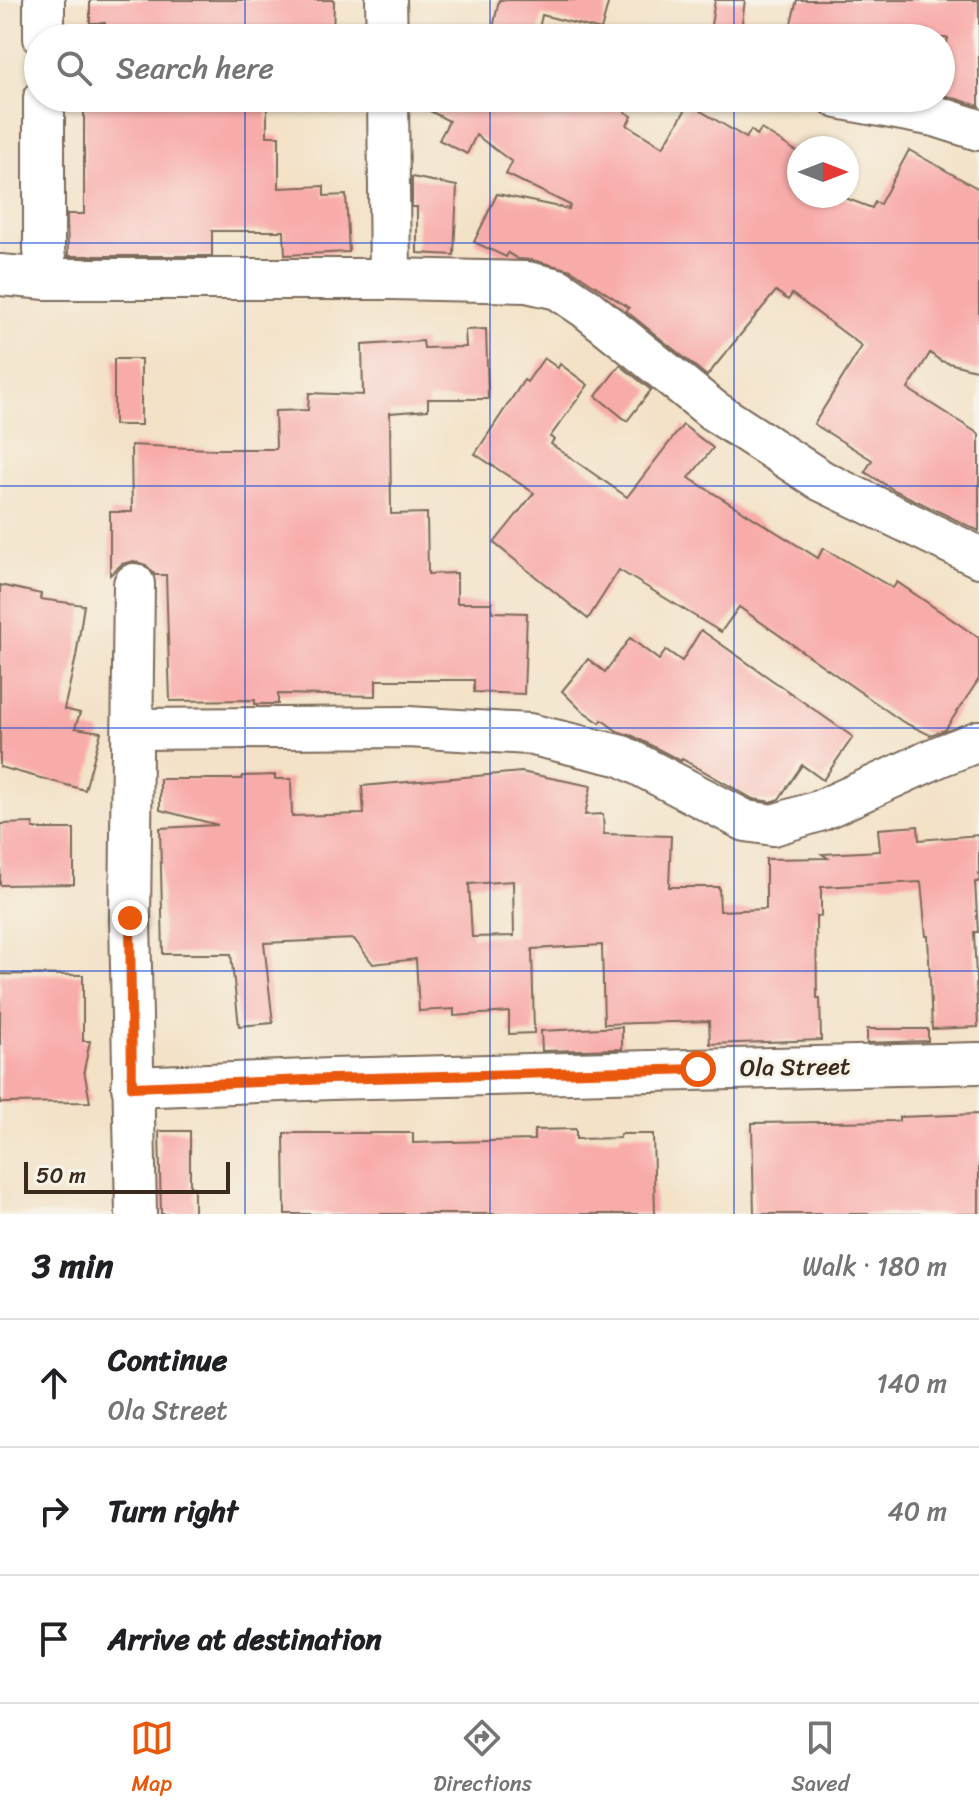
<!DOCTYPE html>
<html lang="en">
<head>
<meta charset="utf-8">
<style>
  :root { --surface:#fff; --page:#f2f2f2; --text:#202124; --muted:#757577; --line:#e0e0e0; --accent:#ea580c }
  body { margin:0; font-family:Sriracha,sans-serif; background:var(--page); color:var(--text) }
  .compass { position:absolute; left:787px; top:136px; width:72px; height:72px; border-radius:50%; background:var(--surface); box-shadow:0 2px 6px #0004; rotate:90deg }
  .scale { position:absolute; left:24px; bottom:20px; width:206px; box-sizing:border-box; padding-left:8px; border:4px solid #3b2a1e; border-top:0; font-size:22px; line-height:28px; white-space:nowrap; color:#3b2a1e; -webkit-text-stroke:6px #f7f3e8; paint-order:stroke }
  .stop { position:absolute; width:24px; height:24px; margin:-18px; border:6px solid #ea580c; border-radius:50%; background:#fff }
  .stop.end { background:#ea580c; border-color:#fff; box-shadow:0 2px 8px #0008 }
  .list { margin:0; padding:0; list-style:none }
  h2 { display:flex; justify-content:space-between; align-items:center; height:104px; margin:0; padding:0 32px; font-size:34px }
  h2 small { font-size:26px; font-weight:400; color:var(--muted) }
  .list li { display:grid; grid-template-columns:52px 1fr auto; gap:24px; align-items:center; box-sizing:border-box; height:128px; padding:0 32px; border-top:2px solid var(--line) }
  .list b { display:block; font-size:30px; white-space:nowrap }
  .list p { margin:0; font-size:26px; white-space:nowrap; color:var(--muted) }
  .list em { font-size:26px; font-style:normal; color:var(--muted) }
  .icon { flex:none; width:44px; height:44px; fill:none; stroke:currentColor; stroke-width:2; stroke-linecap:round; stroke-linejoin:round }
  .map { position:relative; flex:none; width:979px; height:1214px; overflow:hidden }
  .search { position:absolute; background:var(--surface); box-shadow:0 2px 6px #0004; left:24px; right:24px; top:24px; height:88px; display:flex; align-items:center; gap:20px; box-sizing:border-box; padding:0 28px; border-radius:44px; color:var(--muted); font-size:30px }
  .sheet { height:488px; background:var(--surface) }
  nav { display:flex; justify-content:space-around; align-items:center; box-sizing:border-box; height:112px; border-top:2px solid var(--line); background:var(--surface); font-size:22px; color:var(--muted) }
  nav a { display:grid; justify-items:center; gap:4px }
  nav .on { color:var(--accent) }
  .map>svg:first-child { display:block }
  .building { fill:#f8acaa; fill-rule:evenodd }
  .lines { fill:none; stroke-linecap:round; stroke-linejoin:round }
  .minor-casing { stroke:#7b6a5a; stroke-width:44 }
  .minor { stroke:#fff; stroke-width:40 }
  .route { stroke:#ea580c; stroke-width:10 }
  .grid { fill:none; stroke:#1d4ed8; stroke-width:2; stroke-opacity:0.55 }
  .labels { text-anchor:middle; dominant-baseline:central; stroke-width:6; stroke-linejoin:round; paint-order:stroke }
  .street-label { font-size:24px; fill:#3b2a1e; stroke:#f7f3e8 }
</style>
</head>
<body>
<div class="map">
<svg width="979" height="1214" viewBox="0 0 979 1214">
  <rect width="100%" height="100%" fill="#f7f3e8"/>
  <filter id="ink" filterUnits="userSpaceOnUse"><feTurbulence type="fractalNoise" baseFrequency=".0125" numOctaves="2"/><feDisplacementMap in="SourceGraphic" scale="16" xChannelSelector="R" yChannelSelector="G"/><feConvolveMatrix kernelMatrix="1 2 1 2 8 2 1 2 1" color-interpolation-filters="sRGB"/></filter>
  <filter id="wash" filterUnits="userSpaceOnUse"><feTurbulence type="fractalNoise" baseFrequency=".006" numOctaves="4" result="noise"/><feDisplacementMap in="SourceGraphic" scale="32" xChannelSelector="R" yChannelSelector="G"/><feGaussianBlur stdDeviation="1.8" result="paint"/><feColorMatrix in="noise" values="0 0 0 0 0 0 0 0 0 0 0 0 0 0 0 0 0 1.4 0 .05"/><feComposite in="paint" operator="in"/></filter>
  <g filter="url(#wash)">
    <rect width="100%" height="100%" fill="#f3e2c8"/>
    <g id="blocks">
      <g class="building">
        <polygon points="90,0 334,0 333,38 104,38 105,23 90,23"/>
        <polygon points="499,0 609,0 601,30 542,15 537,38 493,28"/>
        <polygon points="715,0 745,0 740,38 709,38"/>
        <polygon points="797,0 979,0 979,106 941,94 941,69 948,38 787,38"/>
        <polygon points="84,98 267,98 267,136 279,136 279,188 324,186 324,196 346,195 349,252 285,255 284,231 212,231 212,256 68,256 67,214 84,214"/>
        <polygon points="411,98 602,98 632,116 627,125 663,147 689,104 746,138 751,130 757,135 761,129 799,153 799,196 840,196 872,208 875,202 880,204 909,150 979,189 979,371 941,361 930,353 908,389 979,434 979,531 894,490 865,472 872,460 814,424 862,346 792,294 788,300 776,291 707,376 626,311 629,308 571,270 532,260 518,259 508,253 506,257 474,242 497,194 569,209 570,205 506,174 512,162 476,135 467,154 439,140 449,121 411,101"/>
        <polygon points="412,177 457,186 454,255 417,253 417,207 412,207"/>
        <polygon points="486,329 488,399 428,399 428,410 390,413 391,514 427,513 428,574 457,573 457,603 492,603 492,612 527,613 524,694 474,692 474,680 376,680 376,696 278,694 278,704 255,704 255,700 170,701 166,575 155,575 146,565 134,561 122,564 110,575 110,512 132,512 131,445 209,449 276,449 275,411 308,410 309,393 363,395 362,345 423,341 424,348 466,347 465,330"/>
        <polygon points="544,358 558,368 560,364 588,385 550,437 554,439 551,444 627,497 683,425 713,448 689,478 818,558 823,548 893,588 897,582 979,638 979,679 945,730 930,735 903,722 739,607 721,632 619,570 588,619 494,543 534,493 475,454 524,380 527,382"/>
        <rect x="114" y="359" width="27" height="66"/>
        <polygon points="620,365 651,390 627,421 596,396"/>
        <polygon points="0,585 41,594 40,599 84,605 76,657 64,709 80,713 75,728 101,732 85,790 0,767"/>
        <polygon points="701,630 853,737 823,780 802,765 779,799 771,802 753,799 682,759 681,761 633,736 617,731 602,720 600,723 580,709 562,691 588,659 605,672 630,638 659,660 666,650 682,661"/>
        <path d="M521,772L591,786L585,815L603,814L604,834L671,836L669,887H719L720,911L766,909V859L828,858L822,854L880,851L878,829L918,826L919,840L979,835V882H975L978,932H974L978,1027L932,1029L928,936H926L921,882L821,887V916H816L817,998H820L821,1040L710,1044L709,1021L604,1024L602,945L532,949L534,1033L509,1034V1012L454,1016V1009L419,1011L416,959L373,964L354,939L264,943L273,1023L239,1026L231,954H163L160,828L218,825L160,810V779H242V776L275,775V779H291L292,816L364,814L362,786ZM513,881L514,936L472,937L469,884Z"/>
        <polygon points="33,823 33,829 74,829 74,884 0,885 1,824"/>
        <polygon points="0,974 83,975 83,1041 90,1041 84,1070 90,1102 0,1103"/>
        <polygon points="622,1027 622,1049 542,1051 541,1031"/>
        <polygon points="867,1029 928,1029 928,1041 867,1043"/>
        <polygon points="979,1114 979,1214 754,1214 752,1123 899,1121 899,1117"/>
        <polygon points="576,1129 576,1139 620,1138 620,1134 653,1134 655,1214 285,1214 284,1133 413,1133 413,1143 534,1140 534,1130"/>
        <polygon points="159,1131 190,1131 190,1187 194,1187 194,1214 161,1214"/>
      </g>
    </g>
  </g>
  <g filter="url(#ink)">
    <use href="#blocks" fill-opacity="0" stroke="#7b6a5a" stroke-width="2"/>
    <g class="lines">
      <defs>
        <g id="minor">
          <polyline points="386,0 387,38"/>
          <polyline points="44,38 44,0"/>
          <polyline points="44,98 44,249 47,279"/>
          <polyline points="388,98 390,279"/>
          <polyline points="838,98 935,116 979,130"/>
          <polyline points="0,275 47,279 390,279 527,282 558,289 586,308 714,411 822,481 979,557"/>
          <polyline points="134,584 130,918 136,1214"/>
          <polyline points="134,729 408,727 529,734 622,756 746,821 773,825 819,811 940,756 979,741"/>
          <polyline points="132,1087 331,1079 979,1063"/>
        </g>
      </defs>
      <use href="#minor" class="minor-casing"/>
      <use href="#minor" class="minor"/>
    </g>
  </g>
  <g class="lines" filter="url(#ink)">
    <polyline class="route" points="130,918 132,1087 331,1079 698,1069"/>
  </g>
  <path class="grid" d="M245,0V38M490,0V38M734,0V38M245,98V1214M490,98V1214M734,98V1214M0,243H979M0,486H979M0,728H979M0,971H979"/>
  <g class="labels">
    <g class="street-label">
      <text transform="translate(795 1067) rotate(-1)">Ola Street</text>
    </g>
  </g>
</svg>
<svg class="compass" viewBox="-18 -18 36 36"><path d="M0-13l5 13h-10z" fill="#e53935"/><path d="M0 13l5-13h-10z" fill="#757577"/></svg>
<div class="scale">50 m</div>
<div class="stop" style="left:698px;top:1069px"></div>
<div class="stop end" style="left:130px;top:918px"></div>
<div class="search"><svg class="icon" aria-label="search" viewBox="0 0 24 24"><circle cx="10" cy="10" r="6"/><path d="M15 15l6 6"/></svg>Search here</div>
</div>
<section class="sheet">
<h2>3 min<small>Walk · 180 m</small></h2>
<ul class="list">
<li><svg class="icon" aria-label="ahead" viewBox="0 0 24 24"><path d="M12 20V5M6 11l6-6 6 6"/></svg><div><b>Continue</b><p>Ola Street</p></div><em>140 m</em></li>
<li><svg class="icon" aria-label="right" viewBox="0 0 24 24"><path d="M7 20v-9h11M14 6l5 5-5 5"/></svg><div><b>Turn right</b></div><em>40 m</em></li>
<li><svg class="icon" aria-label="arrive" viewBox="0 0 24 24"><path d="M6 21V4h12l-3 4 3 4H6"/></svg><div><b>Arrive at destination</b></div></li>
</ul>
</section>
<nav>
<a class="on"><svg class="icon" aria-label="map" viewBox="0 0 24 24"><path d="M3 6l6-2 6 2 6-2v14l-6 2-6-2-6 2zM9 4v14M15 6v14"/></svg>Map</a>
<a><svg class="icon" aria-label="directions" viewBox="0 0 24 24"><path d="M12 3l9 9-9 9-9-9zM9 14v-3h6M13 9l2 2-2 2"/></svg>Directions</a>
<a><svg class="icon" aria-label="saved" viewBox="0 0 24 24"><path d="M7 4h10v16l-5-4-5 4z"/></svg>Saved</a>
</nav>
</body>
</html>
